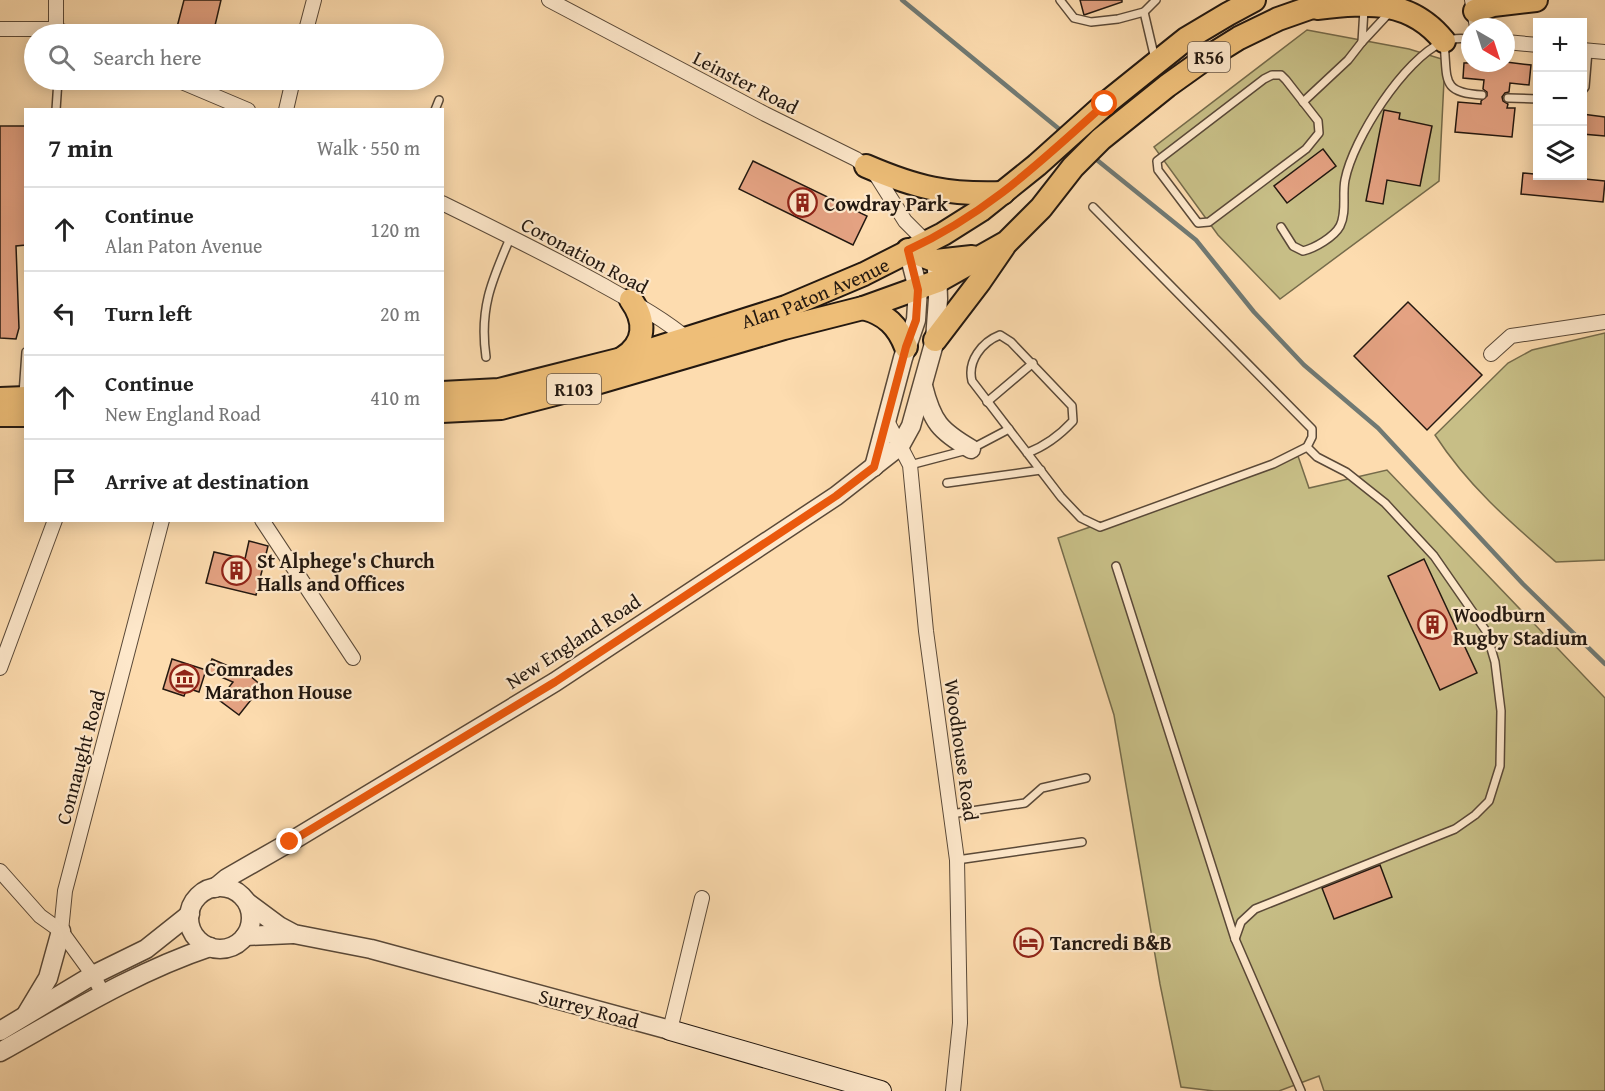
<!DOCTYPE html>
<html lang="en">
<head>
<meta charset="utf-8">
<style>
  :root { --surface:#fff; --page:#f2f2f2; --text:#222; --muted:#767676; --line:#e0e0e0 }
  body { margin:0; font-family:"Gentium Book Plus",serif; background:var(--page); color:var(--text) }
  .controls { position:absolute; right:18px; top:18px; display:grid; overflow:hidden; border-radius:0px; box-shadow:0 3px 15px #0003 }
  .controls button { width:54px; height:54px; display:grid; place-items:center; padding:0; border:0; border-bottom:2px solid var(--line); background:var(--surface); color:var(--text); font:30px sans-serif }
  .compass { position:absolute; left:1461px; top:18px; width:54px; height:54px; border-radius:50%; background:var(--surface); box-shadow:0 3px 15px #0003; rotate:141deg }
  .stop { position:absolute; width:18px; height:18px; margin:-14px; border:4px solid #ea580c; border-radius:50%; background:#fff }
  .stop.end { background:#ea580c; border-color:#fff; box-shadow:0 2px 6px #0008 }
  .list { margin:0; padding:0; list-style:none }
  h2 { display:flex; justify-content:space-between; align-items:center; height:78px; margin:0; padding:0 24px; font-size:26px }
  h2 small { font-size:20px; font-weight:400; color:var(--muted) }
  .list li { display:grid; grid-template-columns:39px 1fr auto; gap:18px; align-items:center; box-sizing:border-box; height:84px; padding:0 24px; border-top:2px solid var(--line) }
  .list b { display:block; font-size:22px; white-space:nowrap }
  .list p { margin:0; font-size:20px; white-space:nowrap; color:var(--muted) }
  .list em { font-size:20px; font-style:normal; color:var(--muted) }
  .icon { flex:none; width:33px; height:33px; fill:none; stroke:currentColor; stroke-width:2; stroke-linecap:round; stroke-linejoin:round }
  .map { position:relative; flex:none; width:1605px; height:1091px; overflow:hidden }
  .search { position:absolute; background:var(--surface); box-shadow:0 3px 15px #0003; left:24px; top:24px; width:420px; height:66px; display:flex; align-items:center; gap:15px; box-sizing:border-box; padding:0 21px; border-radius:33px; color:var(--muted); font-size:22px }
  .panel { position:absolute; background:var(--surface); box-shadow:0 3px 15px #0003; left:24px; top:108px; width:420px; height:414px; border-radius:0px }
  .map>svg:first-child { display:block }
  .green { fill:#c7be86; stroke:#756b4b; stroke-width:1.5 }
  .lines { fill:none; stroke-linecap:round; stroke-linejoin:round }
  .stream { stroke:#707973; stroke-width:4.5 }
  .building { fill:#e4a282; stroke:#231810; stroke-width:1.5 }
  .service-casing { stroke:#5a4938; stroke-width:10 }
  .minor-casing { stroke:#5a4938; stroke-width:16 }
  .tertiary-casing { stroke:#5a4938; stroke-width:21 }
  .secondary-casing { stroke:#231810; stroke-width:22 }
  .primary-casing { stroke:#231810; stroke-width:26 }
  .service { stroke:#fee8cb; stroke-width:7 }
  .minor { stroke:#fee8cb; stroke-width:14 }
  .tertiary { stroke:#fee8cb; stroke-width:18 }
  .secondary { stroke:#fee8cb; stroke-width:20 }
  .primary { stroke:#eebe78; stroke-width:22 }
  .route { stroke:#ea580c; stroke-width:8 }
  .labels { text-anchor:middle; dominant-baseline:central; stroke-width:4.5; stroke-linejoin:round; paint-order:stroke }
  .shield { fill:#fee8cb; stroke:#655648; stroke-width:1.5 }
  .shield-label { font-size:18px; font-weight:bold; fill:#231810 }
  .street-label { font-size:20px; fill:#231810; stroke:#fee8cb }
  .poi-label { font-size:20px; font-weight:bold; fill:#231810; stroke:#fee8cb; text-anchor:start }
</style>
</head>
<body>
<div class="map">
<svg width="1605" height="1091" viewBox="0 0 1605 1091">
  <rect width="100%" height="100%" fill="#fddcaf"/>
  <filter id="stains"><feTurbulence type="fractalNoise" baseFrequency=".00333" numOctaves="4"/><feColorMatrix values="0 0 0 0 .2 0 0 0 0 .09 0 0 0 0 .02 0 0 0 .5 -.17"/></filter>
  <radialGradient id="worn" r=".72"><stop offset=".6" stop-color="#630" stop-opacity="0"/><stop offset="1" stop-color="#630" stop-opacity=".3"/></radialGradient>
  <g class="green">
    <polygon points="1307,30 1409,49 1445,60 1439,181 1280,299 1218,235 1154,147"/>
    <path d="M1605,333V560L1556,562C1510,522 1468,486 1435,435L1508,363L1532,350Z"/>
    <polygon points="1298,456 1309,488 1387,470 1605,698 1605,1091 1324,1091 1319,1076 1279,1091 1214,1091 1181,1087 1160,984 1114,715 1058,538"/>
  </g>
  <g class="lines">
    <g class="stream">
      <polyline points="902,0 1064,133"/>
      <polyline points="1092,156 1196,240 1254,312 1304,365 1378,428 1523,584 1605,664"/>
    </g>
  </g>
  <g class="building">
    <polygon points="184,0 221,0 213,34 194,34 176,31"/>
    <polygon points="1080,0 1122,0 1122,2 1084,15"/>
    <polygon points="1506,62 1531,65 1529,85 1510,83 1509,92 1505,93 1502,97 1503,101 1508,104 1507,108 1515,108 1512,137 1455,132 1458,102 1481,104 1481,101 1487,96 1487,92 1483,89 1484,80 1463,78 1464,63"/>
    <polygon points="1384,110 1400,113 1399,119 1432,126 1420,186 1387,180 1383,204 1366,201"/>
    <polygon points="1582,114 1605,117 1605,136 1582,134"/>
    <polygon points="0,126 26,126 26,245 16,246 19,328 16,339 0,338"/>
    <polygon points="1323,149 1336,166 1287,203 1274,186"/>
    <polygon points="753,161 867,216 853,245 739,189"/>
    <polygon points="1523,173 1605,181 1603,202 1521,194"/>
    <polygon points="1408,302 1482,375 1427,430 1354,356"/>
    <polygon points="249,541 268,546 256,595 206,583 214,552 245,559"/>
    <polygon points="1424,559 1477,673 1440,690 1388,576"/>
    <polygon points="172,659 206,670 199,692 187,688 184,696 163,689"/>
    <polygon points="212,659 249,675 262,686 239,715 219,700 233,682 207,671"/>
    <polygon points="1380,865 1392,897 1334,919 1322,888"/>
  </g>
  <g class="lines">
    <defs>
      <g id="service">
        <polyline points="1060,0 1074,18 1091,22 1118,19 1144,12 1156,0"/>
        <polyline points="1144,12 1155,59"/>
        <polyline points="1362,42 1364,9"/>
        <path d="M1444,44C1448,79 1440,93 1482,95"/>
        <polygon points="1272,75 1281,75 1286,80 1318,121 1319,133 1306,149 1209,222 1198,223 1158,170 1157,161 1264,79"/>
        <polyline points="1582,91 1585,87 1588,51"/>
        <polyline points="1508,98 1538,99"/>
        <polyline points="1303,102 1348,60 1362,42 1389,13"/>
        <polyline points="56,110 58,80"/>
        <polyline points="435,110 439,100"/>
        <path d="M1281,227L1293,246L1303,251C1315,248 1334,237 1340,226C1347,212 1342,195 1345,180C1353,139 1404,59 1443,42C1451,38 1461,38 1470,39"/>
        <path d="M486,357C479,308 492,280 511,236"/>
        <polyline points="23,394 26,352"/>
        <polyline points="987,402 1033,363"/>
        <path d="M1027,453C1046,446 1060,435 1073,421L1072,406L1011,342L1000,335C982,342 967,361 972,381L1061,497L1081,518L1100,527L1273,464L1307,447L1312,437V429L1093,207"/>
        <polyline points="910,465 971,449 1009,429"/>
        <polyline points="947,483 1041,470"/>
        <polyline points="1116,566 1235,939 1301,1091"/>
        <polyline points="951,814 1025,803 1042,788 1086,778"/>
        <polyline points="957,860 1082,842"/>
        <polyline points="1235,939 1241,922 1255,909 1455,829 1475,815 1489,801 1500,766 1501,711 1495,662 1486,631 1434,556 1385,503 1346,472 1317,457 1307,447"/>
      </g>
      <g id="minor">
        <polyline points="56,0 56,29"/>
        <polyline points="549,0 765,114 856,159 876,175 905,221 926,242"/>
        <polyline points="1472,0 1477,27"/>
        <polyline points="0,29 56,29 70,34"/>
        <polyline points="305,34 314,0"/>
        <polyline points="1506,42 1538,45"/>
        <polyline points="1582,50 1605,52"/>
        <polyline points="177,80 248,110"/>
        <polyline points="286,110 293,80"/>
        <path d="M442,203C495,229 546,254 597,282C629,300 662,317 690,341"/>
        <polyline points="1491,354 1511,336 1605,322"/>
        <polyline points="887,421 910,465 926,631 957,860 960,1023 953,1091"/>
        <polyline points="262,520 353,658"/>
        <polyline points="0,668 55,520"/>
        <polyline points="0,871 40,916 61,931"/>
        <polyline points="103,994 93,975 61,931 65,891 162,520"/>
        <polyline points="670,1030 702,898"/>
      </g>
      <g id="tertiary">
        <path d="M923,386C932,422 940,431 971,449"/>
        <polyline points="874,467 903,358 916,320 918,289 908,250"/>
        <circle cx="220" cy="918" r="31"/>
        <polyline points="215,888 227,878 290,842 555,682 836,496 900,446 911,426 935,340 938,299 937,268"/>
        <polyline points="248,903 279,926 294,934 371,949 670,1030"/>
        <polyline points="245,936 293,934"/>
        <polyline points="27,1013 48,978 61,931"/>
        <polyline points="0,1031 93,975 146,949 190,914"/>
        <path d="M0,1052C68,1014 135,972 210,947"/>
      </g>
      <polyline id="secondary" points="670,1030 881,1091"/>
      <g id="primary">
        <path d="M1317,8C1370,2 1411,0 1444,41"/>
        <polyline points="1475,11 1493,5 1536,0"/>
        <path d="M866,166C917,188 948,195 1003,193"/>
        <polyline points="908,250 936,261 972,257"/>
        <path d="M863,308C886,314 898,326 906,347"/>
        <polyline points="935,340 980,281 1004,246"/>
        <path d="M623,358C646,343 646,321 631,300"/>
        <path id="s1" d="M442,393L499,390L622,359L786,307L864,274L943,234L981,210L1037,165L1105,104L1156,63L1186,39L1228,14L1254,0"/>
        <polyline points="0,399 26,398"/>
        <polyline points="442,411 501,408 586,386 784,328 863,308 938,281 1007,242 1041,208 1073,167 1101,139 1167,86 1202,61 1239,38 1278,19 1332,0"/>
        <polyline points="0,415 26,415"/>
      </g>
    </defs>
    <use href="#service" class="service-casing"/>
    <use href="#minor" class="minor-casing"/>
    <use href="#tertiary" class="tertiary-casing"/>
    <use href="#secondary" class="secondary-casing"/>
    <use href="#primary" class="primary-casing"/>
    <use href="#service" class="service"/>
    <use href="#minor" class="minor"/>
    <use href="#tertiary" class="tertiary"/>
    <use href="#secondary" class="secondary"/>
    <use href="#primary" class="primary"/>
  </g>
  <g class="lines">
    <path class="route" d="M290,842L555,682L836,496L874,467L906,347L916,320L918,290L908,250C987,214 1041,161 1105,104"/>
  </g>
  <defs>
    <symbol id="building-ring" viewBox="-11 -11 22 22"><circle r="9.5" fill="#fee8cb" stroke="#8f2418" stroke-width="1.5"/><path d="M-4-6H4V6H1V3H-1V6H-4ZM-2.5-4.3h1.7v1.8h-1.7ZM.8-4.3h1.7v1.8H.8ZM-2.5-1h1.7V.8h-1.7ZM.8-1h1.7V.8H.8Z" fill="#8f2418"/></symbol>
    <symbol id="museum-ring" viewBox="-11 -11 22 22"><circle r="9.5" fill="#fee8cb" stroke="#8f2418" stroke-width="1.5"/><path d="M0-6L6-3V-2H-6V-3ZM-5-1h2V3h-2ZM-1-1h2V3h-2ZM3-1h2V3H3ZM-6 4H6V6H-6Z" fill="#8f2418"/></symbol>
    <symbol id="hotel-ring" viewBox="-11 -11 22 22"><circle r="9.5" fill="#fee8cb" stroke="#8f2418" stroke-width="1.5"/><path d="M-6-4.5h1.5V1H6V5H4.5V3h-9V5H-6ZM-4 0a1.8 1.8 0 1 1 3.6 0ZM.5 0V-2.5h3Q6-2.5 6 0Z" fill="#8f2418"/></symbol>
  </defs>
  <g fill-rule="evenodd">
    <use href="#building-ring" x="786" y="186" width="33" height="33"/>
    <use href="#building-ring" x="220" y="554" width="33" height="33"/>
    <use href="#building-ring" x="1416" y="608" width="33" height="33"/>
    <use href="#museum-ring" x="168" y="662" width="33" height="33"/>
    <use href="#hotel-ring" x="1012" y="926" width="33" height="33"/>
  </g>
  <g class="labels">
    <g class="shield">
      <rect x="1188" y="42" width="42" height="30" rx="4.5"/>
      <rect x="547" y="374" width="54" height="30" rx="4.5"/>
    </g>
    <g class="shield-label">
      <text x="1209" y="57">R56</text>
      <text x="574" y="389">R103</text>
    </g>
    <g class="street-label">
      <text transform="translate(746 82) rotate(27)">Leinster Road</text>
      <text transform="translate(585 255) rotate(28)">Coronation Road</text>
      <text stroke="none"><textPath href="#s1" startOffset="388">Alan Paton Avenue</textPath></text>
      <text transform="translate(573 641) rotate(-33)">New England Road</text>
      <text transform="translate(962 750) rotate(82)">Woodhouse Road</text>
      <text transform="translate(80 757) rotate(-75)">Connaught Road</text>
      <text transform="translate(589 1008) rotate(15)">Surrey Road</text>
    </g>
    <g class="poi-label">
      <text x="824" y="203">Cowdray Park</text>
      <text x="257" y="560">St Alphege's Church<tspan x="257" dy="23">Halls and Offices</tspan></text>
      <text x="1453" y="614">Woodburn<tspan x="1453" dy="23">Rugby Stadium</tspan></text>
      <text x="205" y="668">Comrades<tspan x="205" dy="23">Marathon House</tspan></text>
      <text x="1050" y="942">Tancredi B&amp;B</text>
    </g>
  </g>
  <rect width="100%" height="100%" filter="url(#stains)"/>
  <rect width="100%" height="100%" fill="url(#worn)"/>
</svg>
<div class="controls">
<button>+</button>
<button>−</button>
<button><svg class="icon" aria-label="layers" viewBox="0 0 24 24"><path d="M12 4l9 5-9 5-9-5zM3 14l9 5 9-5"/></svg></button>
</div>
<svg class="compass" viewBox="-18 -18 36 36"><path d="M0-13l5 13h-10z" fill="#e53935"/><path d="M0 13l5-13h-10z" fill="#767676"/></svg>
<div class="stop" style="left:1105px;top:104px"></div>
<div class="stop end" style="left:290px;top:842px"></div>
<div class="search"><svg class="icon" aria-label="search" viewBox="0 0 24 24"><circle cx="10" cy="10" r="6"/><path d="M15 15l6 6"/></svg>Search here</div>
<section class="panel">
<h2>7 min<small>Walk · 550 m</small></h2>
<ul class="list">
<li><svg class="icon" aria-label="ahead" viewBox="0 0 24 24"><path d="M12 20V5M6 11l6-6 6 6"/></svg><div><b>Continue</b><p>Alan Paton Avenue</p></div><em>120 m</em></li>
<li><svg class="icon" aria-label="left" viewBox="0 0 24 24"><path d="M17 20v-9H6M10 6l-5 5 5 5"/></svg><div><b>Turn left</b></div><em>20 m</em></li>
<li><svg class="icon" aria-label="ahead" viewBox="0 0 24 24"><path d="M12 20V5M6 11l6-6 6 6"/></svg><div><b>Continue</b><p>New England Road</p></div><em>410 m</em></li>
<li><svg class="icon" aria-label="arrive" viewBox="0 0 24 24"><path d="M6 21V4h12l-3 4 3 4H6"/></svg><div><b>Arrive at destination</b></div></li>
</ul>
</section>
</div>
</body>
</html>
